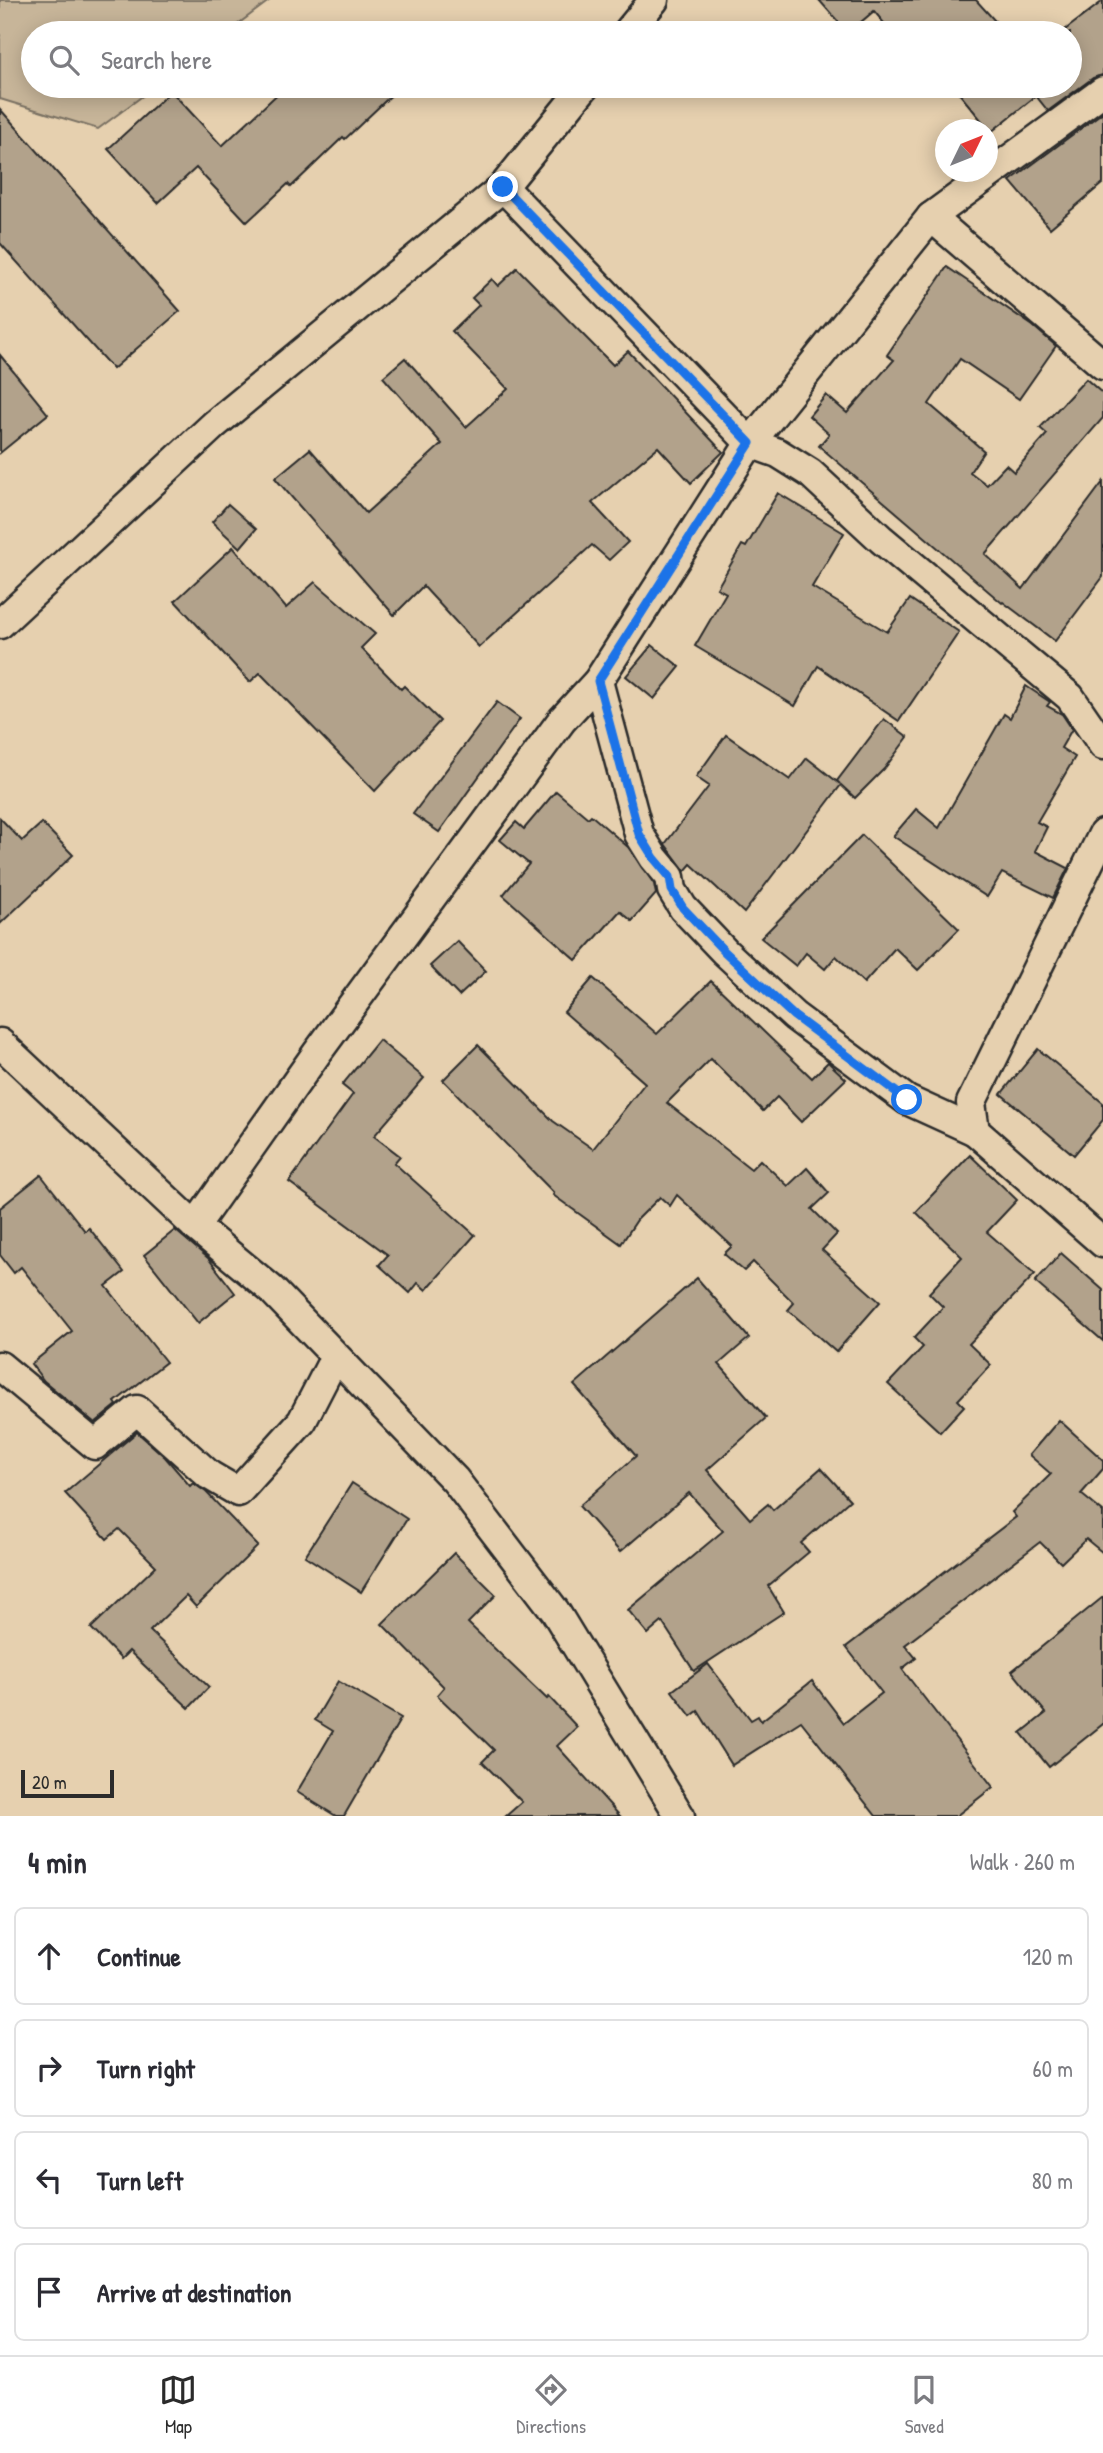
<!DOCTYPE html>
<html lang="en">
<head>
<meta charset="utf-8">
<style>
  :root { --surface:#fff; --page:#f7f7f7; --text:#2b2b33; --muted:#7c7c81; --line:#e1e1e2; --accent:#2b2b2b }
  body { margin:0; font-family:"Patrick Hand",sans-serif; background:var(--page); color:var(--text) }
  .compass { position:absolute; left:935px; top:119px; width:63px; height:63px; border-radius:50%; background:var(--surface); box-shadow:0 4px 18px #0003; rotate:47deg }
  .scale { position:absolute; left:21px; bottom:18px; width:93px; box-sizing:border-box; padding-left:7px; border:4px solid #2b2b2b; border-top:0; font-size:19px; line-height:24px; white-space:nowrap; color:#2b2b2b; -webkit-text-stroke:5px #e6d0af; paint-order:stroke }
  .stop { position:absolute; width:21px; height:21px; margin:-16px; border:5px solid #1a73e8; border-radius:50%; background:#fff }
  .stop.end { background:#1a73e8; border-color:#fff; box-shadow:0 2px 7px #0008 }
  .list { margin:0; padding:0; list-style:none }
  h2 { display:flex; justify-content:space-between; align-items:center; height:91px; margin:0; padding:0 28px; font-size:30px }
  h2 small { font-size:23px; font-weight:400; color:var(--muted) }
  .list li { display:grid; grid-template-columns:46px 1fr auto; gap:21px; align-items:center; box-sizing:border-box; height:98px; margin:0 14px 14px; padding:0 14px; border:2px solid var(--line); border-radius:10px }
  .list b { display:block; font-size:26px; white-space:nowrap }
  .list em { font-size:23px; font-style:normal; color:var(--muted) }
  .icon { flex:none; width:38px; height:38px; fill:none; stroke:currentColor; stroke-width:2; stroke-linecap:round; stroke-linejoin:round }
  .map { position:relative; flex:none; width:1103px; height:1816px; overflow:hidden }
  .search { position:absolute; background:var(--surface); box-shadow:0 4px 18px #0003; left:21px; right:21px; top:21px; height:77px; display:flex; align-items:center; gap:18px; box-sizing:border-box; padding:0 24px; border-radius:38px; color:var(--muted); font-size:26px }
  .sheet { height:539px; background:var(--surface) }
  nav { display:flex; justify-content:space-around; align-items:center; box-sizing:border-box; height:98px; border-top:2px solid var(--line); background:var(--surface); font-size:19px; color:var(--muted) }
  nav a { display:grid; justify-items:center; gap:4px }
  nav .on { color:var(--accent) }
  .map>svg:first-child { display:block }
  .green { fill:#c7b599; stroke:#797062; stroke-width:2 }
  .building { fill:#b2a28b; stroke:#2b2b2b; stroke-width:2 }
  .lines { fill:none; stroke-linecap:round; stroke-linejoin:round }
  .street-casing { stroke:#2b2b2b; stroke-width:33 }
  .street { stroke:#e6d0af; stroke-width:28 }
  .route { stroke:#1a73e8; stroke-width:9 }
</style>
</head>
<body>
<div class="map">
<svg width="1103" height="1816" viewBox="0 0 1103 1816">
  <rect width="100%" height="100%" fill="#e6d0af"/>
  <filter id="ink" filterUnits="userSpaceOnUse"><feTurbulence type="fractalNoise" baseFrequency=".0143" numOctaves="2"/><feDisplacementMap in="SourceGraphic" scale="14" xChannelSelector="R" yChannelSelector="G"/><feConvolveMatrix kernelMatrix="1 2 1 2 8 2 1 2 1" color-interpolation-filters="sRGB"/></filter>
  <g filter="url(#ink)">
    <polygon class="green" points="0,0 270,0 226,33 33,33 33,86 156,86 98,129 0,99"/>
    <g class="building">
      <polygon points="819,0 976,0 1006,33 892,33 874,11 848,33"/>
      <polygon points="1103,1 1103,75 1093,78 1048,111 1036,96 991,132 953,86 1070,86 1070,33 1061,33"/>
      <polygon points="286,86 401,86 345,139 343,137 291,187 288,184 247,222 196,168 158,203 108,149 171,91 222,146"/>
      <polygon points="0,109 180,311 113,369 0,243"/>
      <polygon points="1103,112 1103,183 1050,228 1010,181"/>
      <polygon points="947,267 1033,326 1056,346 1019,399 960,359 929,404 984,451 970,472 987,485 1006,465 1014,472 1047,434 1040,428 1086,379 1103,394 1103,418 985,554 1023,589 1103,482 1103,577 1055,641 1003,602 1002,603 819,446 829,434 809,416 826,395 847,413 894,360 887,355"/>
      <polygon points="517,268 613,365 628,351 723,452 691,483 658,447 592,503 628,542 609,560 592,545 479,647 423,586 394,615 275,478 310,449 366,513 442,444 383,377 405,358 466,427 508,389 452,331 479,305 472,298 492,279 498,286"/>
      <polygon points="0,355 48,414 0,453"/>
      <polygon points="778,493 844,533 812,587 887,632 910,599 959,632 899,721 818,666 795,706 695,646 726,593 717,588 742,545 746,547"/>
      <polygon points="228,504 256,529 240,548 212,522"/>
      <polygon points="233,547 286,608 315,582 375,634 361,648 401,689 404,686 440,721 375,791 260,673 250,682 175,601"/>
      <polygon points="652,645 680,667 654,699 626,676"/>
      <polygon points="1026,686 1050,702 1047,706 1062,714 1072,729 1061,748 1075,757 1037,822 1047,827 1035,851 1068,868 1053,898 1002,873 987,897 893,836 916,809 939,828 1004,714 1010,718"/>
      <polygon points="497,702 520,719 439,832 413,814"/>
      <polygon points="884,719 908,737 884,769 855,798 841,785 744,913 691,864 685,871 665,844 709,786 696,777 726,735 790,780 807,758 840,784 837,781"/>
      <polygon points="556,791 588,818 591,815 628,847 654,884 656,894 632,921 620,911 576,960 503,895 529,864 500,840 516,822 524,829"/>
      <polygon points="0,818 22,841 42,823 73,855 0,924"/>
      <polygon points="862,835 959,929 918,970 895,948 864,983 836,956 825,969 806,953 796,966 761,938"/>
      <polygon points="457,941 486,971 459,996 430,966"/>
      <polygon points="593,978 657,1034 711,981 812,1078 828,1062 846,1079 801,1122 777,1097 763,1111 711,1059 667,1103 751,1169 760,1160 788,1186 807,1168 829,1193 812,1209 837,1234 822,1250 880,1302 836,1352 788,1310 794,1303 753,1262 744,1271 724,1254 732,1246 677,1195 670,1206 660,1197 637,1220 621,1244 553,1195 554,1193 443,1080 478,1045 553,1121 593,1149 645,1083 564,1012"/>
      <polygon points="379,1040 424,1078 374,1136 400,1156 394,1163 475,1235 426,1290 418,1283 410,1293 379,1265 388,1255 289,1182 353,1094 342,1085"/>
      <polygon points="1038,1049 1103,1103 1103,1120 1074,1155 1001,1094"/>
      <polygon points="970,1155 1017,1200 987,1232 1035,1274 969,1344 991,1365 958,1400 964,1406 940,1432 888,1384 923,1347 914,1338 943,1307 929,1293 962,1257 916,1212"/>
      <polygon points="41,1175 85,1231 89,1228 124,1272 106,1286 166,1362 115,1402 117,1405 95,1423 44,1381 31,1364 72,1331 21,1267 14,1273 0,1255 0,1208"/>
      <polygon points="175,1230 208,1258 235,1293 198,1323 144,1255"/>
      <polygon points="1061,1253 1103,1290 1103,1341 1035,1282"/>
      <polygon points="697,1278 749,1338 719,1364 766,1418 707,1470 750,1519 768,1504 773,1510 821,1468 850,1500 801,1543 809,1552 768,1586 784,1612 694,1671 662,1622 648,1634 628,1610 723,1531 689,1493 620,1552 579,1506 636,1456 574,1385"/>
      <polygon points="1059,1420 1103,1460 1103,1469 1081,1494 1103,1512 1103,1553 1086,1539 1061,1563 1040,1542 905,1645 916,1658 902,1669 993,1787 956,1816 876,1816 801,1721 732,1765 698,1711 691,1716 672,1691 708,1664 751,1720 758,1716 761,1721 812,1681 844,1723 882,1693 846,1647 1016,1517 1012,1512 1051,1474 1029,1455"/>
      <polygon points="137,1432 165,1457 190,1486 193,1483 206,1492 258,1546 196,1607 186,1596 150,1631 209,1687 189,1708 129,1651 121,1659 91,1628 156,1566 119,1529 107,1539 65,1493"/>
      <polygon points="352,1483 407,1519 361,1592 305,1556"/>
      <polygon points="454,1553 496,1595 468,1623 547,1699 549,1697 577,1727 557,1746 620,1816 506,1816 522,1802 482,1762 494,1750 437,1695 444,1687 382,1624"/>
      <polygon points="1103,1597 1103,1724 1049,1767 1021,1733 1046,1713 1012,1671"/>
      <polygon points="338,1681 401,1718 344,1816 336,1816 297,1792 333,1731 315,1720"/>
    </g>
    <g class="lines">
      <defs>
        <g id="street">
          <polyline points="627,33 654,0"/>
          <polyline points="503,187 750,443 778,453 810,473 881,539 1070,697 1103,745"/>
          <polyline points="931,217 1103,365"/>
          <polyline points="0,624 215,424 503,187 585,86"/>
          <polyline points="598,681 639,834 654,858 670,877 672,890 683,908 725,952 794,1016 907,1100 975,1131"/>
          <polyline points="1103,834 971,1103 975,1131 1103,1243"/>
          <polyline points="0,1043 195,1226 271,1289 455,1480 555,1611 680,1816"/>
          <polyline points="195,1226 317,1053 562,720 598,681 750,443 931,217 1103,91"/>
          <polyline points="0,1366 95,1445 137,1410 209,1475 238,1492 302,1421 335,1357"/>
        </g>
      </defs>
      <use href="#street" class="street-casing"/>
      <use href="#street" class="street"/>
    </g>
  </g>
  <g class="lines" filter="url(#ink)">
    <polyline class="route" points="503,187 750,443 598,681 639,834 654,858 670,877 672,890 683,908 725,952 794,1016 907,1100"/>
  </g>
</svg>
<svg class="compass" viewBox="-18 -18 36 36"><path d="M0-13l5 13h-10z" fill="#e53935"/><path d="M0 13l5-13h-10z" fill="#7c7c81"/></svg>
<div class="scale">20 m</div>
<div class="stop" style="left:907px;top:1100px"></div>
<div class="stop end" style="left:503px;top:187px"></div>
<div class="search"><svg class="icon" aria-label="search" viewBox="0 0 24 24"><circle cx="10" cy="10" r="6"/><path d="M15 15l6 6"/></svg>Search here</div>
</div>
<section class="sheet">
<h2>4 min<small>Walk · 260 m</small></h2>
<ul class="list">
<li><svg class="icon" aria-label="ahead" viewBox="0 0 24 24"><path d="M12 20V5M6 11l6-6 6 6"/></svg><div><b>Continue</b></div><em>120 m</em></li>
<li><svg class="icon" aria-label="right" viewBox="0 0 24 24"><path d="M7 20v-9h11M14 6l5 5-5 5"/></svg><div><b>Turn right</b></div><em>60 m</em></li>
<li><svg class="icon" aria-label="left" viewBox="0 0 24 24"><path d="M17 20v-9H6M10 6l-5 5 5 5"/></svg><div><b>Turn left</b></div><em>80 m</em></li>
<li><svg class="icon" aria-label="arrive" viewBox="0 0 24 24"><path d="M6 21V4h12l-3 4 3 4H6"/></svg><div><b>Arrive at destination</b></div></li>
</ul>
</section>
<nav>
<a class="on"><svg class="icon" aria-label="map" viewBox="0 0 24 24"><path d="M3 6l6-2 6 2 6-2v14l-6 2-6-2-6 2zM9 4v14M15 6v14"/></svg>Map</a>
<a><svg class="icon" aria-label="directions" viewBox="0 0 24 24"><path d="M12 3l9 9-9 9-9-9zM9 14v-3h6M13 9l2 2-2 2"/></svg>Directions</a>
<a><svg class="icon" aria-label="saved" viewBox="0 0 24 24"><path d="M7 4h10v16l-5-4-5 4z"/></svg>Saved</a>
</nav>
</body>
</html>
